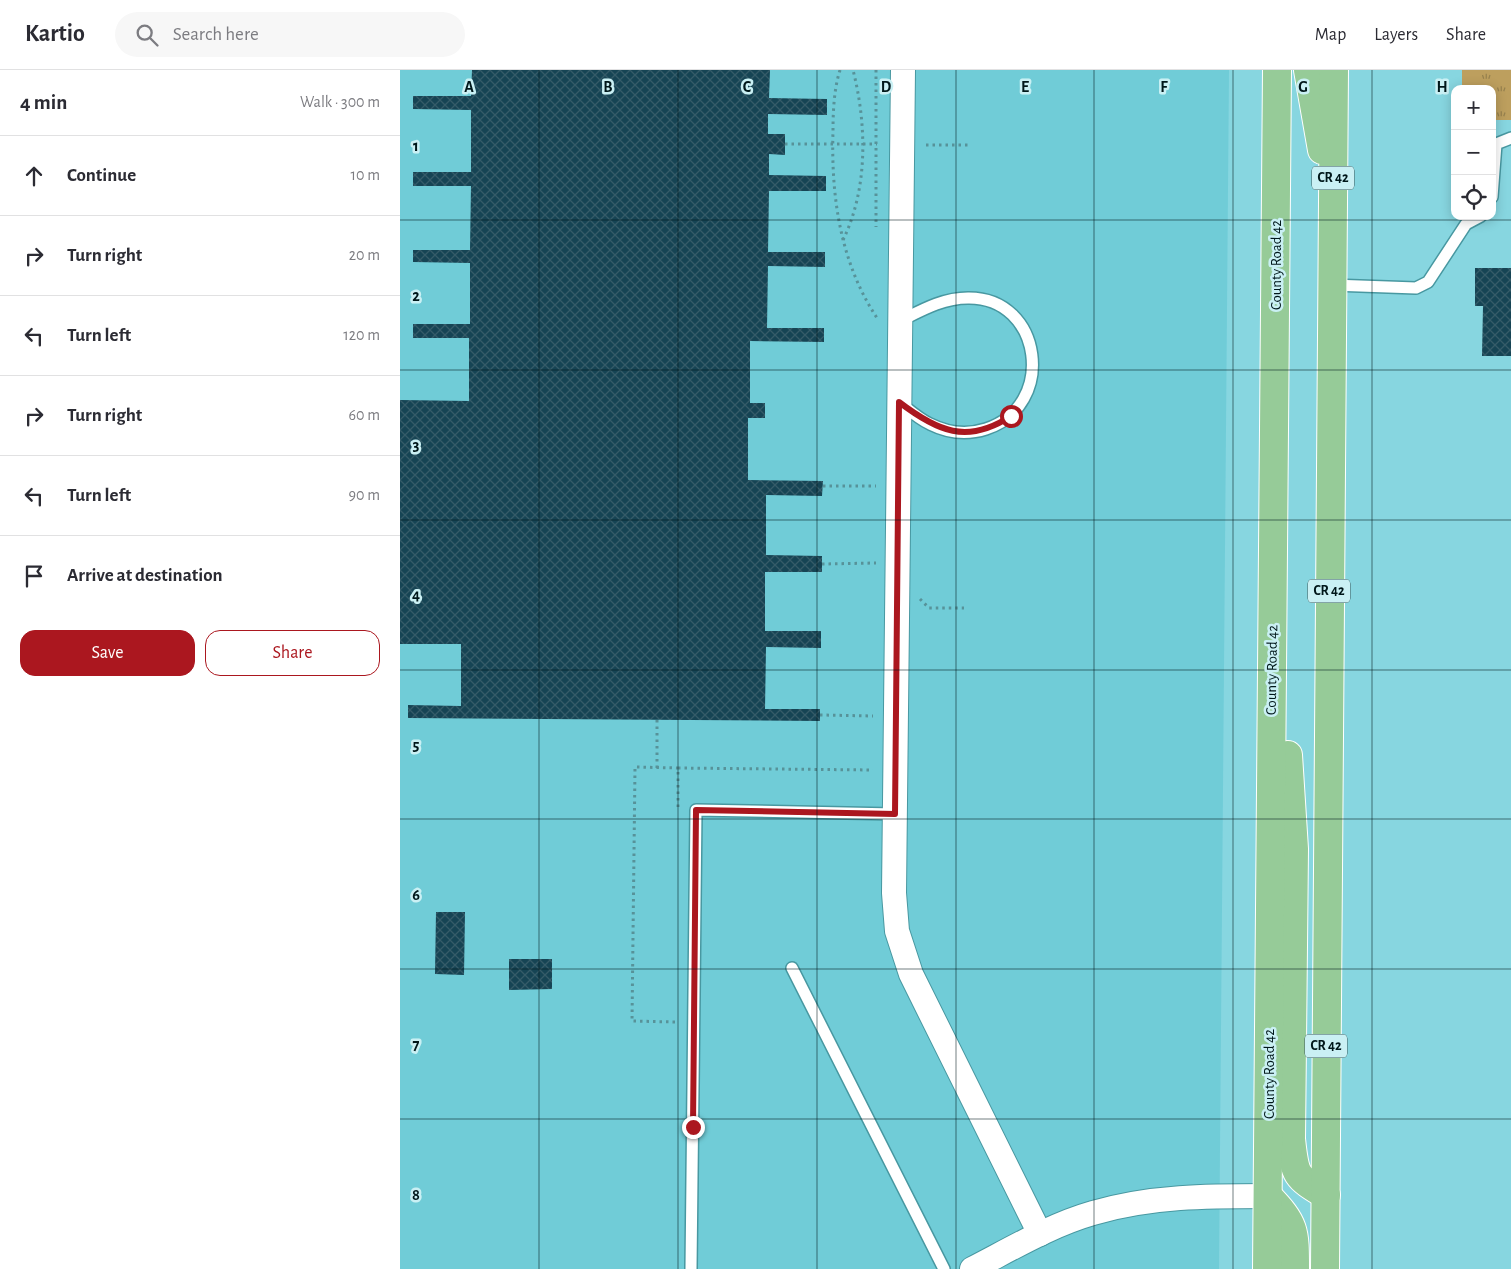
<!DOCTYPE html>
<html lang="en">
<head>
<meta charset="utf-8">
<style>
  :root { --surface:#fff; --page:#f7f7f7; --text:#2b2b33; --muted:#7c7c81; --line:#e1e1e2; --accent:#ab171f }
  body { margin:0; font-family:"Alegreya Sans",sans-serif; background:var(--page); color:var(--text) }
  .controls { position:absolute; right:15px; top:15px; display:grid; overflow:hidden; border-radius:10px; box-shadow:0 2px 12px #0003 }
  .controls button { width:45px; height:45px; display:grid; place-items:center; padding:0; border:0; border-bottom:1px solid var(--line); background:var(--surface); color:var(--text); font:25px sans-serif }
  .stop { position:absolute; width:15px; height:15px; margin:-11px; border:4px solid #ab171f; border-radius:50%; background:#fff }
  .stop.end { background:#ab171f; border-color:#fff; box-shadow:0 1px 5px #0008 }
  .list { margin:0; padding:0; list-style:none }
  h2 { display:flex; justify-content:space-between; align-items:center; height:65px; margin:0; padding:0 20px; font-size:21px }
  h2 small { font-size:16px; font-weight:400; color:var(--muted) }
  .list li { display:grid; grid-template-columns:32px 1fr auto; gap:15px; align-items:center; box-sizing:border-box; height:80px; padding:0 20px; border-top:1px solid var(--line) }
  .list b { display:block; font-size:19px; white-space:nowrap }
  .list em { font-size:16px; font-style:normal; color:var(--muted) }
  .actions { display:flex; gap:10px; padding:15px 20px }
  .actions a { flex:1; padding:11px 0; border:1px solid var(--accent); border-radius:15px; text-align:center; font-size:18px; color:var(--accent) }
  .actions .main { background:var(--accent); color:#fff }
  .icon { flex:none; width:28px; height:28px; fill:none; stroke:currentColor; stroke-width:2; stroke-linecap:round; stroke-linejoin:round }
  .map { position:relative; flex:none; width:1111px; height:1199px; overflow:hidden }
  header { display:flex; align-items:center; gap:30px; box-sizing:border-box; height:70px; padding:0 25px; background:var(--surface); border-bottom:1px solid var(--line) }
  header strong { font-size:24px }
  nav { display:flex; gap:28px; margin-inline-start:auto; font-size:18px }
  .search { width:350px; height:45px; background:var(--page); display:flex; align-items:center; gap:12px; box-sizing:border-box; padding:0 18px; border-radius:28px; color:var(--muted); font-size:19px }
  main { display:flex }
  aside { flex:1; background:var(--surface) }
  .map>svg:first-child { display:block }
  .built { fill:#70ccd7 }
  .park { fill:url(#park-tufts) }
  .building { fill:url(#building-cross-hatch) }
  .lines { fill:none; stroke-linecap:round; stroke-linejoin:round }
  .lane-casing { stroke:#4898a1; stroke-width:14 }
  .street-casing { stroke:#4898a1; stroke-width:26 }
  .highway-casing { stroke:#fff; stroke-width:30 }
  .path { stroke:#579299; stroke-width:3; stroke-dasharray:2.5 4; stroke-linecap:butt }
  .lane { stroke:#fff; stroke-width:11 }
  .street { stroke:#fff; stroke-width:24 }
  .highway { stroke:#96cb98; stroke-width:28 }
  .route { stroke:#ab171f; stroke-width:6 }
  .grid { fill:none; stroke:#00171a; stroke-width:1; stroke-opacity:0.55 }
  .labels { text-anchor:middle; dominant-baseline:central; stroke-width:5; stroke-linejoin:round; paint-order:stroke }
  .shield { fill:#caf0f4; stroke:#3d585b; stroke-width:1 }
  .shield-label { font-size:14px; font-weight:bold; fill:#00171a }
  .street-label { font-size:15px; fill:#00171a; stroke:#caf0f4 }
  .grid-label { font-size:16px; text-anchor:middle; font-weight:bold; fill:#00171a; stroke:#caf0f4; stroke-width:5; stroke-linejoin:round; paint-order:stroke }
</style>
</head>
<body>
<header>
<strong>Kartio</strong>
<div class="search"><svg class="icon" aria-label="search" viewBox="0 0 24 24"><circle cx="10" cy="10" r="6"/><path d="M15 15l6 6"/></svg>Search here</div>
<nav><a>Map</a><a>Layers</a><a>Share</a></nav>
</header>
<main>
<aside>
<h2>4 min<small>Walk · 300 m</small></h2>
<ul class="list">
<li><svg class="icon" aria-label="ahead" viewBox="0 0 24 24"><path d="M12 20V5M6 11l6-6 6 6"/></svg><div><b>Continue</b></div><em>10 m</em></li>
<li><svg class="icon" aria-label="right" viewBox="0 0 24 24"><path d="M7 20v-9h11M14 6l5 5-5 5"/></svg><div><b>Turn right</b></div><em>20 m</em></li>
<li><svg class="icon" aria-label="left" viewBox="0 0 24 24"><path d="M17 20v-9H6M10 6l-5 5 5 5"/></svg><div><b>Turn left</b></div><em>120 m</em></li>
<li><svg class="icon" aria-label="right" viewBox="0 0 24 24"><path d="M7 20v-9h11M14 6l5 5-5 5"/></svg><div><b>Turn right</b></div><em>60 m</em></li>
<li><svg class="icon" aria-label="left" viewBox="0 0 24 24"><path d="M17 20v-9H6M10 6l-5 5 5 5"/></svg><div><b>Turn left</b></div><em>90 m</em></li>
<li><svg class="icon" aria-label="arrive" viewBox="0 0 24 24"><path d="M6 21V4h12l-3 4 3 4H6"/></svg><div><b>Arrive at destination</b></div></li>
</ul>
<div class="actions"><a class="main">Save</a><a>Share</a></div>
</aside>
<div class="map">
<svg width="1111" height="1199" viewBox="0 0 1111 1199">
  <defs>
    <pattern id="park-tufts" width="24" height="20" patternUnits="userSpaceOnUse" patternTransform="scale(1.25)"><rect width="24" height="20" fill="#bd9f5e"/><path d="M3 7l-1-3M5 7V3M7 7l1-3M15 17l-1-3M17 17v-4M19 17l1-3" fill="none" stroke="#97814d"/></pattern>
    <pattern id="building-cross-hatch" width="8" height="8" patternUnits="userSpaceOnUse" patternTransform="scale(1.25)"><rect width="8" height="8" fill="#164454"/><path d="M0 0l8 8M0 8l8-8" fill="none" stroke="#355b68"/></pattern>
  </defs>
  <rect width="100%" height="100%" fill="#87d6e0"/>
  <polygon class="built" points="0,0 829,0 819,1199 0,1199"/>
  <polygon class="park" points="1062,0 1111,0 1111,50 1092,50 1092,19 1062,19"/>
  <g class="building">
    <polygon points="72,0 370,0 369,28 427,29 427,45 368,44 368,64 385,64 385,85 369,84 369,105 426,106 426,121 369,121 368,182 425,182 425,197 368,196 367,258 424,258 424,272 350,271 350,333 365,333 365,348 348,348 348,410 423,411 422,426 366,425 366,485 422,486 422,502 365,502 365,561 421,561 421,578 366,577 365,639 420,639 420,651 8,648 8,635 61,636 61,574 0,574 0,330 69,331 69,268 13,268 13,254 70,254 70,193 13,192 13,180 70,180 71,116 13,116 13,102 71,102 71,40 13,39 13,26 71,26"/>
    <polygon points="1075,198 1111,198 1111,286 1082,286 1083,236 1075,236"/>
    <polygon points="36,842 65,842 64,905 35,904"/>
    <polygon points="109,889 152,889 152,919 109,920"/>
  </g>
  <g class="lines">
    <defs>
      <g id="lane">
        <polyline points="1092,127 1096,74 1111,68"/>
        <polyline points="932,215 1016,218 1028,212 1066,154 1081,146"/>
        <path d="M499,332C509,340 519,349 530,354C548,363 567,365 586,359C657,336 643,227 568,228C543,228 522,240 500,251"/>
        <polyline points="392,898 544,1199"/>
        <polyline points="291,1199 296,740 495,744"/>
      </g>
      <g id="street">
        <polyline points="503,0 494,823 497,861 511,904 640,1164"/>
        <path d="M572,1199C611,1179 651,1155 693,1143C750,1126 809,1126 868,1126"/>
      </g>
      <g id="highway">
        <polyline points="908,0 922,80"/>
        <path d="M888,685L894,779L891,1069C895,1105 894,1106 926,1125"/>
        <path d="M868,1126C895,1154 895,1160 895,1199"/>
        <polyline points="867,1199 877,0"/>
        <polyline points="925,1199 934,0"/>
      </g>
    </defs>
    <use href="#lane" class="lane-casing"/>
    <use href="#street" class="street-casing"/>
    <use href="#highway" class="highway-casing"/>
    <g class="path">
      <path d="M440,0C434,19 433,41 433,61C431,126 440,192 477,248"/>
      <polyline points="476,0 476,157"/>
      <polyline points="385,74 477,74"/>
      <polyline points="526,75 570,75"/>
      <path d="M443,170C468,119 467,55 453,0"/>
      <polyline points="423,416 476,416"/>
      <polyline points="422,494 476,493"/>
      <polyline points="520,529 529,538 564,538"/>
      <polyline points="420,645 473,646"/>
      <polyline points="257,650 257,698"/>
      <polyline points="278,737 278,698 473,700"/>
      <polyline points="275,952 232,951 235,697 278,698"/>
    </g>
    <use href="#lane" class="lane"/>
    <use href="#street" class="street"/>
    <use href="#highway" class="highway"/>
  </g>
  <g class="lines">
    <path class="route" d="M293,1057L296,740L495,744L499,332C537,361 567,375 611,346"/>
  </g>
  <path class="grid" d="M139,0V1199M278,0V1199M417,0V1199M556,0V1199M694,0V1199M833,0V1199M972,0V1199M0,150H1111M0,300H1111M0,450H1111M0,600H1111M0,749H1111M0,899H1111M0,1049H1111"/>
  <g class="labels">
    <g class="shield">
      <rect x="912" y="96.5" width="42" height="23" rx="4"/>
      <rect x="908" y="509.5" width="42" height="23" rx="4"/>
      <rect x="905" y="964.5" width="42" height="23" rx="4"/>
    </g>
    <g class="shield-label">
      <text x="933" y="108">CR 42</text>
      <text x="929" y="521">CR 42</text>
      <text x="926" y="976">CR 42</text>
    </g>
    <g class="street-label">
      <text transform="translate(876 195) rotate(-90)">County Road 42</text>
      <text transform="translate(872 600) rotate(-89)">County Road 42</text>
      <text transform="translate(869 1004) rotate(-90)">County Road 42</text>
    </g>
  </g>
  <g class="grid-label">
    <text x="69" y="22">A</text>
    <text x="208" y="22">B</text>
    <text x="347" y="22">C</text>
    <text x="486" y="22">D</text>
    <text x="625" y="22">E</text>
    <text x="764" y="22">F</text>
    <text x="903" y="22">G</text>
    <text x="1042" y="22">H</text>
    <text x="16" y="81">1</text>
    <text x="16" y="231">2</text>
    <text x="16" y="380">3</text>
    <text x="16" y="530">4</text>
    <text x="16" y="680">5</text>
    <text x="16" y="830">6</text>
    <text x="16" y="980">7</text>
    <text x="16" y="1130">8</text>
  </g>
</svg>
<div class="controls">
<button>+</button>
<button>−</button>
<button><svg class="icon" aria-label="locate" viewBox="0 0 24 24"><circle cx="12" cy="12" r="6"/><path d="M12 2v4M12 18v4M2 12h4M18 12h4"/></svg></button>
</div>
<div class="stop" style="left:611px;top:346px"></div>
<div class="stop end" style="left:293px;top:1057px"></div>
</div>
</main>
</body>
</html>
